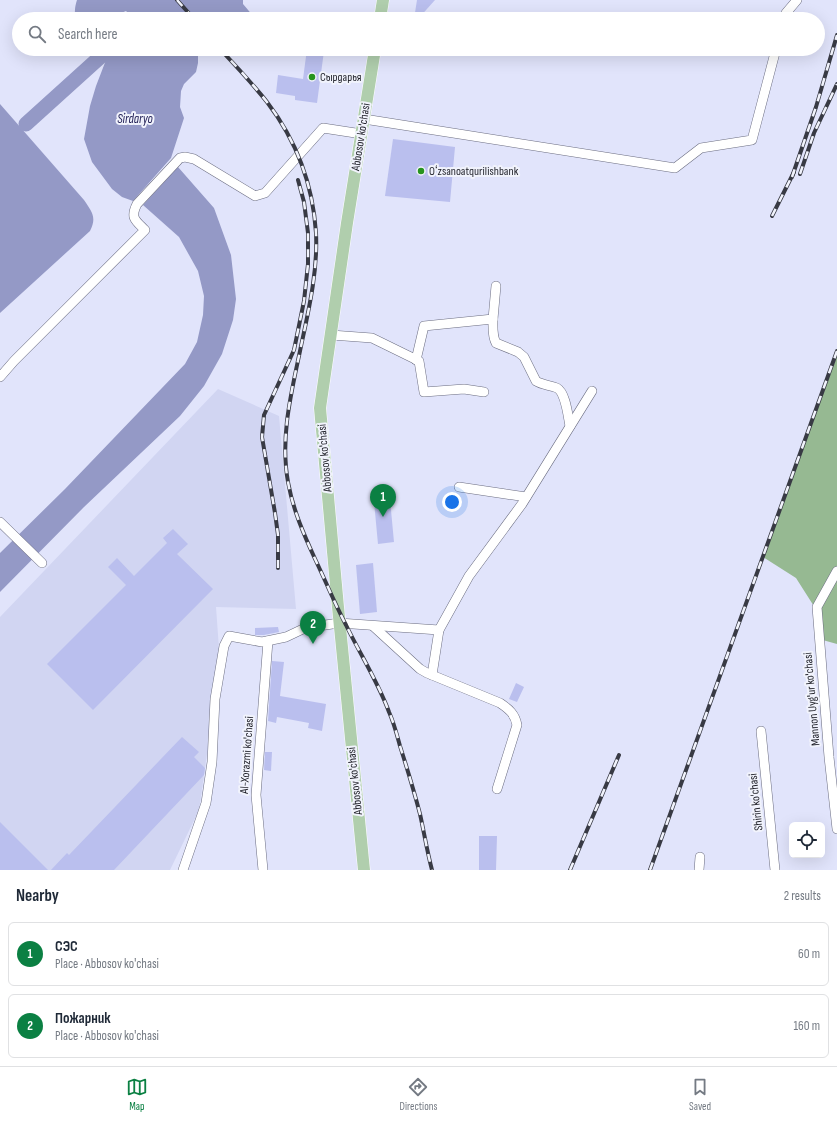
<!DOCTYPE html>
<html lang="en">
<head>
<meta charset="utf-8">
<style>
  :root { --surface:#fff; --page:#f2f2f3; --text:#1f2937; --muted:#747a83; --line:#e0e1e3; --accent:#0b8043 }
  body { margin:0; font-family:"Sofia Sans Condensed",sans-serif; background:var(--page); color:var(--text) }
  .controls { position:absolute; right:12px; bottom:12px; display:grid; overflow:hidden; border-radius:6px; box-shadow:0 4px 16px #0002 }
  .controls button { width:36px; height:36px; display:grid; place-items:center; padding:0; border:0; border-bottom:1px solid var(--line); background:var(--surface); color:var(--text); font:20px sans-serif }
  .you { position:absolute; left:452px; top:502px; width:14px; height:14px; margin:-10px; border:3px solid #fff; border-radius:50%; background:#1a73e8; box-shadow:0 0 0 6px #1a73e833 }
  .badge { display:grid; place-items:center; width:26px; height:26px; border-radius:50%; background:var(--accent); color:#fff; font-size:13px; font-weight:700 }
  .pin { position:absolute; translate:-50% -33px; filter:drop-shadow(0 1px 2px #0008) }
  .pin::after { content:''; position:absolute; top:21px; width:14px; height:12px; background:inherit; clip-path:polygon(0 0,100% 0,50% 100%) }
  .list { margin:0; padding:0; list-style:none }
  h2 { display:flex; justify-content:space-between; align-items:center; height:52px; margin:0; padding:0 16px; font-size:17px }
  h2 small { font-size:13px; font-weight:400; color:var(--muted) }
  .list li { display:grid; grid-template-columns:26px 1fr auto; gap:12px; align-items:center; box-sizing:border-box; height:64px; margin:0 8px 8px; padding:0 8px; border:1px solid var(--line); border-radius:6px }
  .list b { display:block; font-size:15px; white-space:nowrap }
  .list p { margin:0; font-size:13px; white-space:nowrap; color:var(--muted) }
  .list em { font-size:13px; font-style:normal; color:var(--muted) }
  .icon { flex:none; width:22px; height:22px; fill:none; stroke:currentColor; stroke-width:2; stroke-linecap:round; stroke-linejoin:round }
  .map { position:relative; flex:none; width:837px; height:870px; overflow:hidden }
  .search { position:absolute; background:var(--surface); box-shadow:0 4px 16px #0002; left:12px; right:12px; top:12px; height:44px; display:flex; align-items:center; gap:10px; box-sizing:border-box; padding:0 14px; border-radius:22px; color:var(--muted); font-size:15px }
  .sheet { height:196px; background:var(--surface) }
  nav { display:flex; justify-content:space-around; align-items:center; box-sizing:border-box; height:56px; border-top:1px solid var(--line); background:var(--surface); font-size:11px; color:var(--muted) }
  nav a { display:grid; justify-items:center; gap:2px }
  nav .on { color:var(--accent) }
  .map>svg:first-child { display:block }
  .built { fill:#d1d5f2 }
  .forest { fill:#96b992 }
  .water { fill:#9499c6 }
  .lines { fill:none; stroke-linecap:round; stroke-linejoin:round }
  .river { stroke:#9499c6; stroke-width:15 }
  .building { fill:#babfee }
  .minor-casing { stroke:#6b6d81; stroke-width:10 }
  .major-casing { stroke:#fff; stroke-width:13 }
  .minor { stroke:#fff; stroke-width:9 }
  .major { stroke:#b0cead; stroke-width:12 }
  .rail-casing { stroke:#383a44; stroke-width:4 }
  .rail { stroke:#f1f3fc; stroke-width:2.5; stroke-dasharray:8; stroke-linecap:butt }
  .poi-dot { fill:#27941e; stroke:#f1f3fc; stroke-width:1.5 }
  .labels { text-anchor:middle; dominant-baseline:central; stroke-width:4; stroke-linejoin:round; paint-order:stroke }
  .poi-label { font-size:12px; fill:#1e1f27; stroke:#f1f3fc; text-anchor:start }
  .street-label { font-size:12px; fill:#1e1f27; stroke:#f1f3fc }
  .water-label { font-size:13px; font-style:italic; fill:#222057; stroke:#f1f3fc }
</style>
</head>
<body>
<div class="map">
<svg width="837" height="870" viewBox="0 0 837 870">
  <rect width="100%" height="100%" fill="#e1e4fb"/>
  <polygon class="built" points="218,389 279,416 296,609 216,607 220,663 199,810 170,870 0,870 0,617"/>
  <polygon class="forest" points="837,356 837,644 819,639 817,611 796,578 763,557"/>
  <g class="water">
    <path d="M77,0H243V4L254,17V19H132L130,15L126,11L106,19H76C74,13 75,6 77,0Z"/>
    <polygon points="115,49 198,49 198,63 196,72 184,84 181,91 180,107 184,118 171,158 133,201 122,197 112,189 92,162 84,139 90,106 96,86 106,60"/>
    <path d="M0,104L84,200C92,212 97,217 90,231L0,313Z"/>
    <polygon points="178,167 214,208 231,255 236,299 233,320 222,354 204,386 180,416 84,507 0,592 0,553 65,489 185,364 197,342 203,315 204,296 198,271 179,237 143,205"/>
  </g>
  <g class="lines">
    <polyline class="river" points="26,124 109,49"/>
  </g>
  <g class="building">
    <polygon points="417,0 435,0 418,19 414,19"/>
    <polygon points="307,49 324,51 317,103 295,100 295,96 276,93 278,75 303,79"/>
    <polygon points="393,139 455,147 450,202 385,196"/>
    <polygon points="389,489 394,542 378,544 373,491"/>
    <polygon points="173,529 188,544 177,554 213,589 93,710 47,664 126,585 108,567 117,558 134,576 167,543 163,538"/>
    <polygon points="373,563 377,612 360,614 356,565"/>
    <polygon points="278,627 279,632 264,635 255,635 255,628"/>
    <polygon points="272,661 284,662 280,696 326,704 322,731 308,728 309,723 277,717 276,723 268,721"/>
    <polygon points="516,683 524,687 517,702 509,699"/>
    <polygon points="182,737 199,752 194,757 205,768 204,775 114,870 51,870 67,853 69,855"/>
    <polygon points="265,752 272,752 271,771 264,770"/>
    <polygon points="0,822 48,870 0,870"/>
    <polygon points="479,836 497,836 496,870 479,870"/>
  </g>
  <g class="lines">
    <defs>
      <g id="minor">
        <polyline points="784,19 786,13 797,0"/>
        <polyline points="364,119 675,168 701,148 752,140 776,49"/>
        <path d="M493,319C493,326 492,336 496,343L518,352L524,357L536,381C542,385 550,385 557,388C566,393 568,417 570,426"/>
        <polyline points="331,335 372,338 419,361 424,392 464,389 484,392"/>
        <polyline points="416,360 424,326 493,319 496,286"/>
        <path d="M0,377L14,361L145,230C135,220 130,218 137,204L180,158L185,157L194,159L255,196L265,193L323,128L362,134"/>
        <polyline points="459,487 526,497"/>
        <polyline points="0,522 42,563"/>
        <polyline points="837,571 817,607 829,757 837,829"/>
        <path d="M373,626L420,669L427,673L500,703C509,709 515,714 517,725L497,789"/>
        <polyline points="432,675 439,630 469,576 522,504 592,391"/>
        <polyline points="761,731 775,870"/>
        <polyline points="183,870 206,803 212,762 215,699 224,646 229,636 262,642 286,637 305,628 339,623 439,630"/>
        <polyline points="263,870 256,795 268,641"/>
        <polyline points="699,870 700,857"/>
      </g>
      <g id="major">
        <polyline points="380,19 383,0"/>
        <polyline points="364,870 338,607 320,408 347,223 375,49"/>
      </g>
    </defs>
    <use href="#minor" class="minor-casing"/>
    <use href="#major" class="major-casing"/>
    <use href="#minor" class="minor"/>
    <use href="#major" class="major"/>
    <defs>
      <g id="rail">
        <polyline points="177,0 194,19"/>
        <path d="M220,49C236,66 252,83 267,102C296,140 313,185 316,233C318,272 308,313 300,351C291,394 280,438 288,482C293,510 304,535 316,561C326,582 335,604 346,625C360,654 378,682 389,712C394,723 397,735 400,746C407,768 414,791 420,814C424,832 427,851 432,870"/>
        <polyline points="800,174 814,133 837,84"/>
        <polyline points="792,177 816,107 837,35"/>
        <polyline points="772,216 794,172"/>
        <polyline points="278,568 278,535 275,513 262,437 264,415 294,350 304,301 308,264 308,233 304,202 298,180"/>
        <polyline points="570,870 619,755"/>
        <polyline points="650,870 837,351"/>
      </g>
    </defs>
    <use href="#rail" class="rail-casing"/>
    <use href="#rail" class="rail"/>
  </g>
  <g class="poi-dot">
    <circle cx="312" cy="77" r="4"/>
    <circle cx="421" cy="171" r="4"/>
  </g>
  <g class="labels">
    <g class="poi-label">
      <text x="320" y="77">Сырдарья</text>
      <text x="429" y="171">Oʻzsanoatqurilishbank</text>
    </g>
    <g class="street-label">
      <text transform="translate(361 137) rotate(-81)">Abbosov ko'chasi</text>
      <text transform="translate(325 458) rotate(-95)">Abbosov ko'chasi</text>
      <text transform="translate(812 699) rotate(-95)">Mannon Uyg'ur ko'chasi</text>
      <text transform="translate(247 755) rotate(-86)">Al-Xorazmi ko'chasi</text>
      <text transform="translate(355 781) rotate(-96)">Abbosov ko'chasi</text>
      <text transform="translate(756 802) rotate(-96)">Shirin ko'chasi</text>
    </g>
    <g class="water-label">
      <text x="135" y="119">Sirdaryo</text>
    </g>
  </g>
</svg>
<div class="controls">
<button><svg class="icon" aria-label="locate" viewBox="0 0 24 24"><circle cx="12" cy="12" r="6"/><path d="M12 2v4M12 18v4M2 12h4M18 12h4"/></svg></button>
</div>
<div class="you"></div>
<div class="pin badge" style="left:383px;top:517px">1</div>
<div class="pin badge" style="left:313px;top:644px">2</div>
<div class="search"><svg class="icon" aria-label="search" viewBox="0 0 24 24"><circle cx="10" cy="10" r="6"/><path d="M15 15l6 6"/></svg>Search here</div>
</div>
<section class="sheet">
<h2>Nearby<small>2 results</small></h2>
<ul class="list">
<li><span class="badge">1</span><div><b>СЭС</b><p>Place · Abbosov ko'chasi</p></div><em>60 m</em></li>
<li><span class="badge">2</span><div><b>Пожарник</b><p>Place · Abbosov ko'chasi</p></div><em>160 m</em></li>
</ul>
</section>
<nav>
<a class="on"><svg class="icon" aria-label="map" viewBox="0 0 24 24"><path d="M3 6l6-2 6 2 6-2v14l-6 2-6-2-6 2zM9 4v14M15 6v14"/></svg>Map</a>
<a><svg class="icon" aria-label="directions" viewBox="0 0 24 24"><path d="M12 3l9 9-9 9-9-9zM9 14v-3h6M13 9l2 2-2 2"/></svg>Directions</a>
<a><svg class="icon" aria-label="saved" viewBox="0 0 24 24"><path d="M7 4h10v16l-5-4-5 4z"/></svg>Saved</a>
</nav>
</body>
</html>
